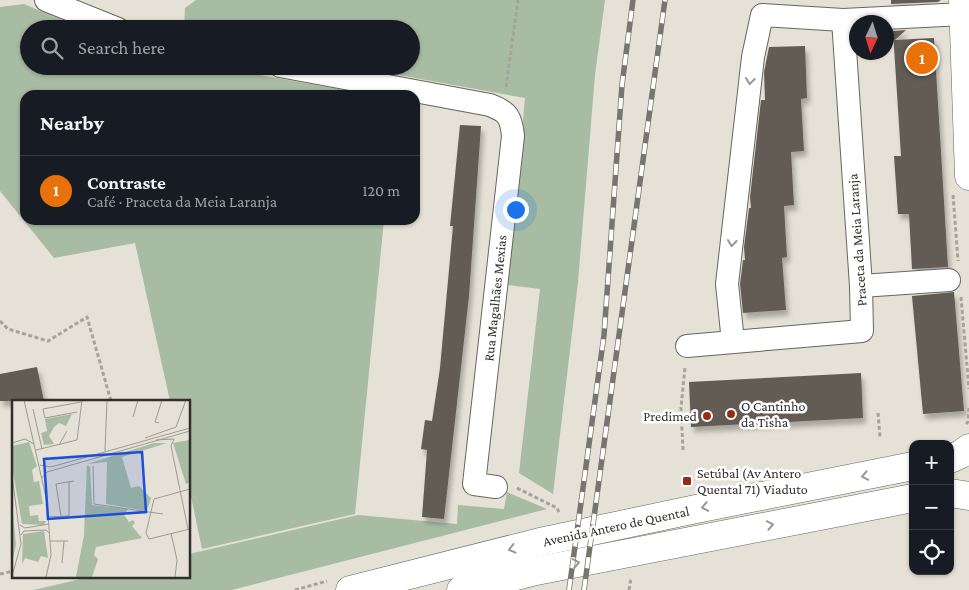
<!DOCTYPE html>
<html lang="en">
<head>
<meta charset="utf-8">
<style>
  :root { --surface:#171b24; --page:#242831; --text:#f1f3f6; --muted:#9ea1a6; --line:#363941; --accent:#c89991 }
  body { margin:0; font-family:"Crimson Pro",serif; background:var(--page); color:var(--text) }
  .controls { position:absolute; right:15px; bottom:15px; display:grid; overflow:hidden; border-radius:10px; box-shadow:0 1px 4px #0004 }
  .controls button { width:45px; height:45px; display:grid; place-items:center; padding:0; border:0; border-bottom:1px solid var(--line); background:var(--surface); color:var(--text); font:25px sans-serif }
  .compass { position:absolute; left:849px; top:15px; width:45px; height:45px; border-radius:50%; background:var(--surface); box-shadow:0 1px 4px #0004; rotate:184deg }
  .you { position:absolute; left:515px; top:209px; width:18px; height:18px; margin:-12px; border:4px solid #fff; border-radius:50%; background:#1a73e8; box-shadow:0 0 0 8px #1a73e833 }
  .badge { display:grid; place-items:center; width:32px; height:32px; border-radius:50%; background:var(--accent); color:#fff; font-size:16px; font-weight:700 }
  .pin { position:absolute; translate:-50% -50%; border:2px solid #fff; box-shadow:0 1px 5px #0006 }
  .list { margin:0; padding:0; list-style:none }
  h2 { display:flex; justify-content:space-between; align-items:center; height:65px; margin:0; padding:0 20px; font-size:21px }
  h2 small { font-size:16px; font-weight:400; color:var(--muted) }
  .list li { display:grid; grid-template-columns:32px 1fr auto; gap:15px; align-items:center; box-sizing:border-box; height:70px; padding:0 20px; border-top:1px solid var(--line) }
  .list b { display:block; font-size:19px; white-space:nowrap }
  .list p { margin:0; font-size:16px; white-space:nowrap; color:var(--muted) }
  .list em { font-size:16px; font-style:normal; color:var(--muted) }
  .icon { flex:none; width:28px; height:28px; fill:none; stroke:currentColor; stroke-width:2; stroke-linecap:round; stroke-linejoin:round }
  .map { position:relative; flex:none; width:969px; height:590px; overflow:hidden }
  .search { position:absolute; background:var(--surface); box-shadow:0 1px 4px #0004; left:20px; top:20px; width:400px; height:55px; display:flex; align-items:center; gap:12px; box-sizing:border-box; padding:0 18px; border-radius:28px; color:var(--muted); font-size:19px }
  .panel { position:absolute; background:var(--surface); box-shadow:0 1px 4px #0004; left:20px; top:90px; width:400px; height:135px; border-radius:15px }
  .map>svg:first-child { display:block }
  .green { fill:#a7bca2 }
  .building { fill:#635c54; filter:url(#shadow) }
  .lines { fill:none; stroke-linecap:round; stroke-linejoin:round }
  .minor-casing { stroke:#68655b; stroke-width:24 }
  .major-casing { stroke:#68655b; stroke-width:29 }
  .path { stroke:#a6a39a; stroke-width:3; stroke-dasharray:4 2.5; stroke-linecap:butt }
  .minor { stroke:#fff; stroke-width:22 }
  .major { stroke:#fff; stroke-width:28 }
  .rail-casing { stroke:#77756d; stroke-width:5.5 }
  .rail { stroke:#fff; stroke-width:4; stroke-dasharray:11; stroke-linecap:butt }
  .oneway { stroke:#989794 }
  .poi-dot { fill:#952c16; stroke:#fff; stroke-width:2 }
  .labels { text-anchor:middle; dominant-baseline:central; stroke-width:5; stroke-linejoin:round; paint-order:stroke }
  .street-label { font-size:14px; fill:#302f2a; stroke:#fff }
  .poi-label { font-size:14px; fill:#302f2a; stroke:#fff; text-anchor:start }
  .inset-road { fill:none; stroke:#9d9a91; stroke-width:1 }
  .view { fill:#1d4ed8; fill-opacity:0.15; stroke:#1d4ed8; stroke-width:2.5 }
  .inset-edge { fill:none; stroke:#302f2a; stroke-width:2.5 }
</style>
</head>
<body>
<div class="map">
<svg width="969" height="590" viewBox="0 0 969 590">
  <defs>
    <filter id="shadow"><feDropShadow dx="3" dy="5.5" stdDeviation="2.5" flood-color="#0004"/></filter>
  </defs>
  <rect width="100%" height="100%" fill="#e5e1d6"/>
  <g class="green">
    <polygon points="196,0 605,0 595,75 578,282 553,494 519,473 540,289 508,285 525,98 349,66 411,66 411,29 184,29 185,8"/>
    <polygon points="24,4 84,29 29,29 29,66 210,66 372,95 25,95 25,220 384,220 355,514 202,549 189,487 189,401 170,401 135,243 54,258 0,191 0,7"/>
    <polygon points="507,492 547,509 232,590 34,590 93,576 189,576 189,554 358,515 457,524 458,505 504,509"/>
  </g>
  <g class="building">
    <polygon points="891,0 941,0 938,2 891,4"/>
    <polygon points="906,30 895,40 934,38 948,267 912,269 909,214 898,214 894,156 901,156 893,31"/>
    <polygon points="805,46 807,98 801,99 804,151 791,152 794,205 784,206 787,257 782,258 786,310 743,313 740,284 743,260 745,260 744,247 749,208 751,208 750,197 761,100 765,100 764,72 769,47"/>
    <polygon points="460,125 481,126 469,296 444,519 422,517 427,450 421,449 425,420 432,421 440,368 453,226 450,226"/>
    <polygon points="954,292 964,411 923,414 912,296"/>
    <polygon points="37,367 44,401 0,401 0,374"/>
    <polygon points="861,373 863,418 691,427 689,382"/>
  </g>
  <g class="lines">
    <defs>
      <g id="minor">
        <polyline points="46,0 118,29"/>
        <path d="M280,66L490,105C508,112 511,117 513,136L474,484L496,487"/>
        <polyline points="861,286 949,280"/>
        <polyline points="733,342 727,284 753,57 762,15 843,20 964,14"/>
        <polyline points="687,346 862,331 861,286 843,20"/>
      </g>
      <g id="major">
        <polyline points="963,0 969,176"/>
        <polyline points="950,459 961,454 969,448"/>
        <polyline points="950,493 969,496"/>
        <polyline points="350,590 540,542 696,509 913,466"/>
        <polyline points="461,590 536,571 913,498"/>
      </g>
    </defs>
    <use href="#minor" class="minor-casing"/>
    <use href="#major" class="major-casing"/>
    <g class="path">
      <polyline points="506,87 518,0"/>
      <polyline points="953,195 958,261"/>
      <polyline points="961,297 969,389"/>
      <polyline points="0,321 8,329 48,341 87,317 111,401"/>
      <polyline points="878,413 880,437"/>
      <polyline points="966,424 968,422 969,408"/>
      <polyline points="683,450 681,408 685,367"/>
      <polyline points="517,488 557,508 559,512"/>
      <polyline points="0,574 14,571"/>
      <polyline points="295,590 327,581"/>
      <polyline points="629,590 631,578"/>
    </g>
    <use href="#minor" class="minor"/>
    <use href="#major" class="major"/>
    <defs>
      <g id="rail">
        <polyline points="569,590 604,335 622,85 633,0"/>
        <polyline points="584,590 665,0"/>
      </g>
    </defs>
    <use href="#rail" class="rail-casing"/>
    <use href="#rail" class="rail"/>
  </g>
  <defs><path id="oneway-chevron" d="M-2-3.5L2.5 0L-2 3.5" fill="none" stroke-width="1.6" stroke-linecap="round" stroke-linejoin="round" transform="scale(1.25)"/></defs>
  <g class="oneway">
    <use href="#oneway-chevron" transform="translate(750 81) rotate(97)"/>
    <use href="#oneway-chevron" transform="translate(732 243) rotate(96)"/>
    <use href="#oneway-chevron" transform="translate(865 476) rotate(169)"/>
    <use href="#oneway-chevron" transform="translate(705 507) rotate(169)"/>
    <use href="#oneway-chevron" transform="translate(770 525) rotate(-11)"/>
    <use href="#oneway-chevron" transform="translate(512 549) rotate(166)"/>
    <use href="#oneway-chevron" transform="translate(576 563) rotate(-11)"/>
  </g>
  <g class="poi-dot">
    <circle cx="731" cy="414" r="5"/>
    <circle cx="707" cy="416" r="5"/>
    <rect x="682" y="476" width="10" height="10" rx="2.5"/>
  </g>
  <g class="labels">
    <g class="street-label">
      <text transform="translate(857 240) rotate(-94)">Praceta da Meia Laranja</text>
      <text transform="translate(495 298) rotate(-84)">Rua Magalhães Mexias</text>
      <text transform="translate(616 526) rotate(-12)">Avenida Antero de Quental</text>
    </g>
    <g class="poi-label">
      <text x="741" y="406">O Cantinho<tspan x="741" dy="16">da Tisha</tspan></text>
      <text x="697" y="416" text-anchor="end">Predimed</text>
      <text x="697" y="473">Setúbal (Av Antero<tspan x="697" dy="16">Quental 71) Viaduto</tspan></text>
    </g>
  </g>
  <g transform="translate(12 400)">
    <rect width="178" height="178" fill="#e5e1d6"/>
    <path d="M60,14L54,26L47,23L42,27L37,36L42,44L32,45L29,33L35,31L33,19ZM177,40V83L174,84L161,43ZM17,42L25,66L20,70L22,82L27,81L31,104L17,106L18,116L26,115L27,121H34L32,125L10,124L0,66V46ZM142,43H155L110,57L119,88L127,86L139,98L135,111L94,104L95,62L75,64ZM75,65L78,67L80,105L116,109L112,115L117,122L121,120L123,123L120,126L130,138L84,147L82,155L86,159L80,177H64L72,135ZM0,103L4,145L0,163ZM32,131L36,158L29,156L26,162L13,158L10,164L11,134Z" fill="#a7bca2"/>
    <path class="inset-road" d="M12,0L35,102L39,155L34,177M21,9L30,49M65,12L33,18L31,9L69,2M121,17L126,0M147,23L143,22L150,0M133,38L164,27L174,0M162,39L159,46L176,129M144,40L162,39M0,43L13,39L22,44M47,45L55,31M24,50L65,40L70,0M93,51L95,0M28,65L39,67L178,28M81,66L82,104L151,114M0,75L9,144L0,176M30,78L35,72L178,31M178,89L142,99L134,133L137,139L178,129M49,116L44,84L62,81M36,117L57,116V82M8,125L13,128L37,124M159,133L165,160L163,177M9,135L12,131L34,130L37,133M38,141H56M50,163L52,141"/>
    <path class="view" d="M130,52L134,112L36,119L32,59Z"/>
    <rect width="178" height="178" class="inset-edge"/>
  </g>
</svg>
<div class="controls">
<button>+</button>
<button>−</button>
<button><svg class="icon" aria-label="locate" viewBox="0 0 24 24"><circle cx="12" cy="12" r="6"/><path d="M12 2v4M12 18v4M2 12h4M18 12h4"/></svg></button>
</div>
<svg class="compass" viewBox="-18 -18 36 36"><path d="M0-13l5 13h-10z" fill="#e53935"/><path d="M0 13l5-13h-10z" fill="#9ea1a6"/></svg>
<div class="you"></div>
<div class="pin badge" style="left:922px;top:58px;background:#e8710a">1</div>
<div class="search"><svg class="icon" aria-label="search" viewBox="0 0 24 24"><circle cx="10" cy="10" r="6"/><path d="M15 15l6 6"/></svg>Search here</div>
<section class="panel">
<h2>Nearby<small></small></h2>
<ul class="list">
<li><span class="badge" style="background:#e8710a">1</span><div><b>Contraste</b><p>Café · Praceta da Meia Laranja</p></div><em>120 m</em></li>
</ul>
</section>
</div>
</body>
</html>
